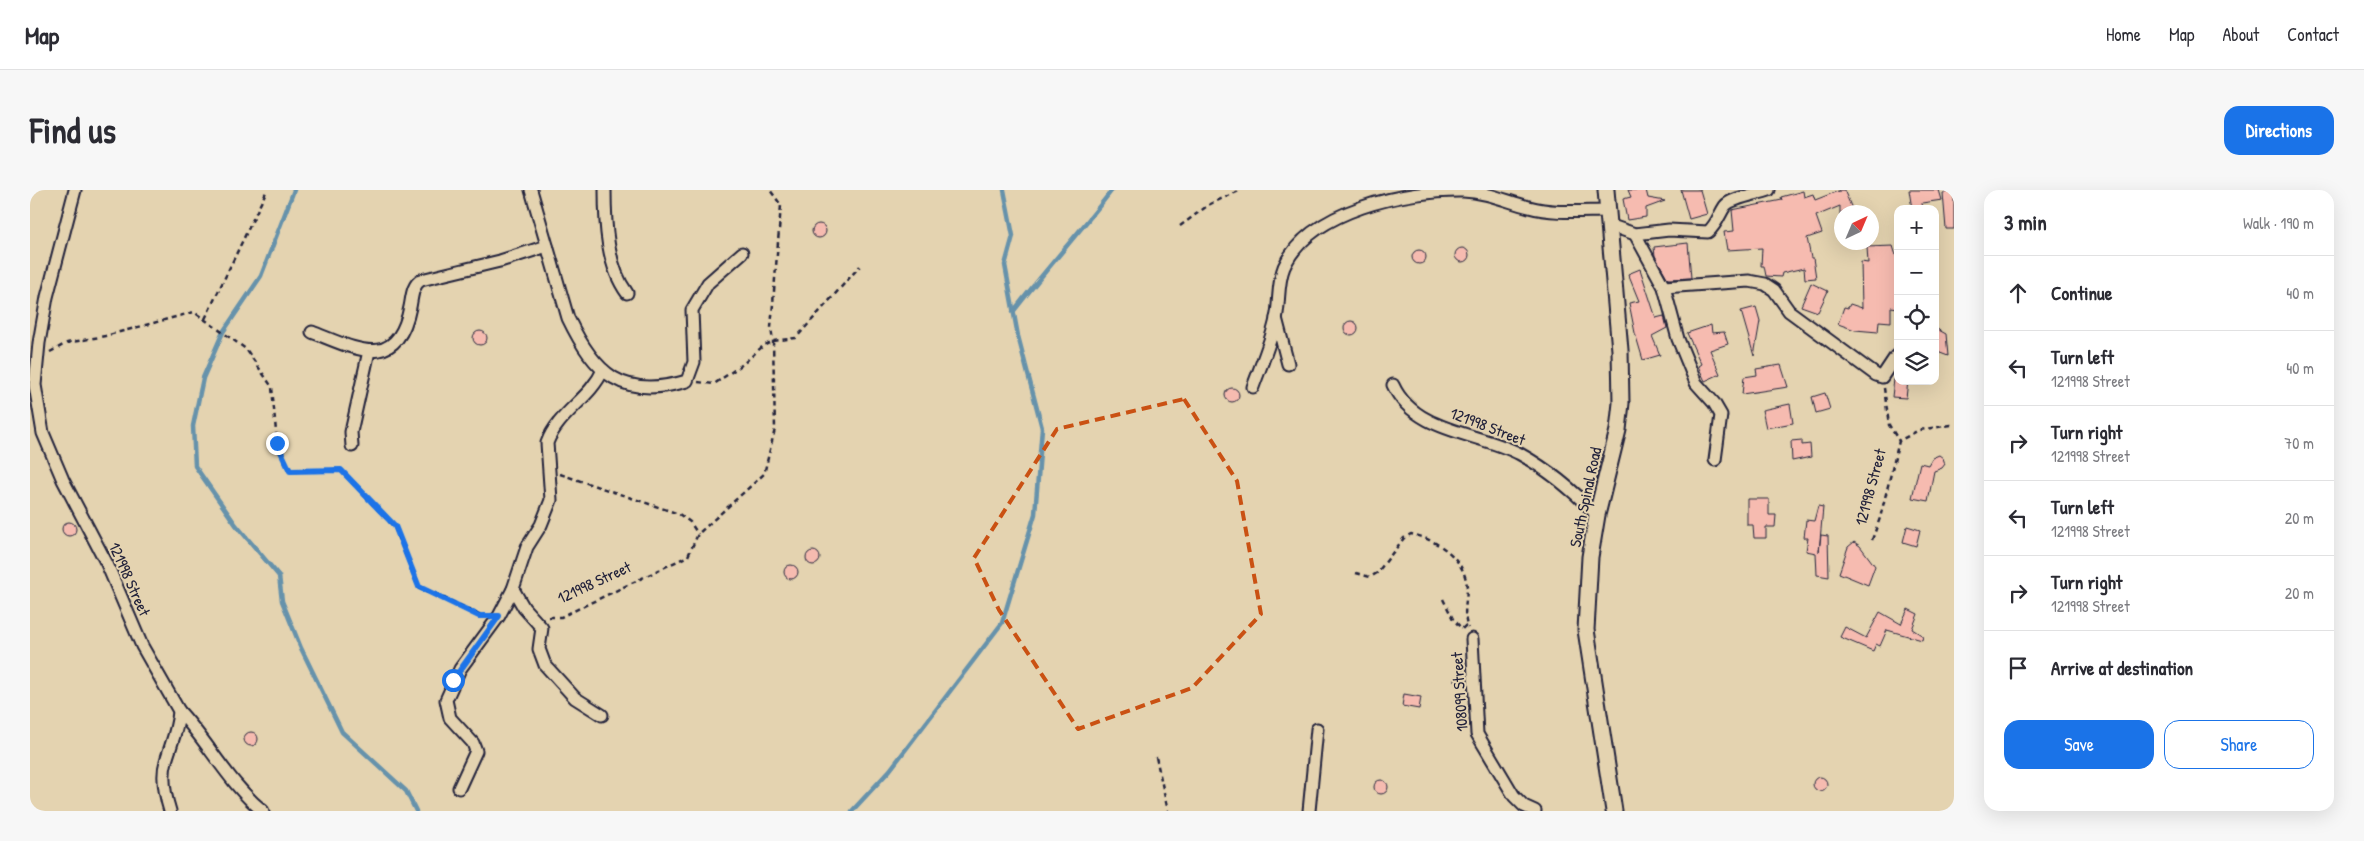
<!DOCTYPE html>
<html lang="en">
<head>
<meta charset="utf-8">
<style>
  :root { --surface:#fff; --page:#f7f7f7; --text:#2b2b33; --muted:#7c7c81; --line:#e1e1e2; --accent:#1a73e8 }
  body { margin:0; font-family:"Patrick Hand",sans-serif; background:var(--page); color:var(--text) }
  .controls { position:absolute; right:15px; top:15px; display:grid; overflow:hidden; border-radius:10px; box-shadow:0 5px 20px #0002 }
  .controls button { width:45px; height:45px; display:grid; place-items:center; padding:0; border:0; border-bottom:1px solid var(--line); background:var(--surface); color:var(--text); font:25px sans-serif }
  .compass { position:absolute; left:1804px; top:15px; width:45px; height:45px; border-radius:50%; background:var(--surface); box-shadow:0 5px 20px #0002; rotate:44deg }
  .stop { position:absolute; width:15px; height:15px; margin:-11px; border:4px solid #1a73e8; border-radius:50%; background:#fff }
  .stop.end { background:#1a73e8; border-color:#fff; box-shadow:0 1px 5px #0008 }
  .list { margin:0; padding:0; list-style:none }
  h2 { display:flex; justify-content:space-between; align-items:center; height:65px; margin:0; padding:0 20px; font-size:21px }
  h2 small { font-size:16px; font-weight:400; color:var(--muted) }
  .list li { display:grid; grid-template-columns:32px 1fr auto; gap:15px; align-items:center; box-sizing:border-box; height:75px; padding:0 20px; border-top:1px solid var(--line) }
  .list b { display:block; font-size:19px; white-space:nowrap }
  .list p { margin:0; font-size:16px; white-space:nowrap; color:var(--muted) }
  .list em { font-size:16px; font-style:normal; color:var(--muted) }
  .actions { display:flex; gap:10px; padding:15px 20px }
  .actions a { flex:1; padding:11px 0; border:1px solid var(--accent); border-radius:15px; text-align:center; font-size:18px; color:var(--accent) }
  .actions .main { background:var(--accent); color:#fff }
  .icon { flex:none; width:28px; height:28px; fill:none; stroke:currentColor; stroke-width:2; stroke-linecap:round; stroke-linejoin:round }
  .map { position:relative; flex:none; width:1924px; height:621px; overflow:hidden; border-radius:15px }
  header { display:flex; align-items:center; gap:30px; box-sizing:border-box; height:70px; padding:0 25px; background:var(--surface); border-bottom:1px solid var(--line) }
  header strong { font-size:24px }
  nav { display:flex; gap:28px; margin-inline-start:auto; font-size:18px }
  .intro { display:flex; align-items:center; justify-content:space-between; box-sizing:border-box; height:120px; padding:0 30px }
  h1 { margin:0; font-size:35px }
  .button { padding:12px 22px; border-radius:15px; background:var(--accent); color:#fff; font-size:18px; font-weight:700 }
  main { display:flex; gap:30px; padding:0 30px }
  aside { flex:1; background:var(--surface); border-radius:15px; box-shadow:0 5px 20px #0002 }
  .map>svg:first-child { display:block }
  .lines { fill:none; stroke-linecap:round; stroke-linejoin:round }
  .stream { stroke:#6692ab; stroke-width:4.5 }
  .building { fill:#f6bbb0; stroke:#22223b }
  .minor-casing { stroke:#22223b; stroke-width:15 }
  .tertiary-casing { stroke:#22223b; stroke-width:19 }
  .path { stroke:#22223b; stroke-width:2.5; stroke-dasharray:5 4; stroke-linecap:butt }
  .minor { stroke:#e4d3b0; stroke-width:11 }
  .tertiary { stroke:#e4d3b0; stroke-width:15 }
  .route { stroke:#1a73e8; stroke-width:6 }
  .marked { fill:none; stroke:#ca5113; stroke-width:4; stroke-dasharray:10 6; stroke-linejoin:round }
  .labels { text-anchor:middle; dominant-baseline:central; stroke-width:4; stroke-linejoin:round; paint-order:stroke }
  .street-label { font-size:16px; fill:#22223b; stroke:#e4d3b0 }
</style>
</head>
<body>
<header>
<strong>Map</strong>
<nav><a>Home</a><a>Map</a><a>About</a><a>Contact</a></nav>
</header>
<div class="intro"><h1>Find us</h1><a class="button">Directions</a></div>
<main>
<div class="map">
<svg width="1924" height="621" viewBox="0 0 1924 621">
  <rect width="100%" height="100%" fill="#e4d3b0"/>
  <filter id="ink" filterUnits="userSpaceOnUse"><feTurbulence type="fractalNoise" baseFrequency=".02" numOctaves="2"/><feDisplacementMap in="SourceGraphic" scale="10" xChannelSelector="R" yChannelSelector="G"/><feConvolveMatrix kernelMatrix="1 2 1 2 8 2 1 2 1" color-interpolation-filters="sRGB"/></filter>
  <g filter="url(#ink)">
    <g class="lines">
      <g class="stream">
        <polyline points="264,0 231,86 193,142 173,188 163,236 165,276 206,335 249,386 252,411 271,458 312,542 376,601 386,621"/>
        <path d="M983,122C1015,80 1050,42 1082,0"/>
        <polyline points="822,621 860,580 972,433 1005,324 1012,238 988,146 975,75 983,46 974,0"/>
      </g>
    </g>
    <g class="building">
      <polygon points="1598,0 1616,0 1618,8 1635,11 1616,18 1616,27 1597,30 1593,9 1601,7"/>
      <polygon points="1651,0 1670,0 1677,24 1659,29"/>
      <polygon points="1809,0 1814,0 1823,21 1812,22 1810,26 1810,16 1786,26 1792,43 1777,48 1781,68 1783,68 1786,88 1775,89 1774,78 1752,83 1751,87 1736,86 1734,76 1731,76 1732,58 1697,60 1694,42 1704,41 1702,20 1752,10 1751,7 1773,1 1774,7 1783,4 1785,10 1808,1 1809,3"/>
      <polygon points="1879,0 1909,0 1912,10 1892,13 1893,19 1882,19"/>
      <polygon points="1924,1 1924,39 1916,39 1913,3"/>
      <circle cx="789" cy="41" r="7"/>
      <polygon points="1658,53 1661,88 1638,89 1625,66 1624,57"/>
      <polygon points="1863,56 1868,72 1868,118 1861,117 1861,132 1849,131 1848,142 1825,140 1808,134 1814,117 1818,118 1820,114 1832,118 1831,72 1838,73 1837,57"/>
      <circle cx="1432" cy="65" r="7"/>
      <circle cx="1389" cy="67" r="7"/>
      <polygon points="1610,79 1626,128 1634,126 1637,138 1622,146 1630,165 1613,170 1605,143 1599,113 1609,111 1598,84"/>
      <polygon points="1781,93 1798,101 1788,122 1771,116"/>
      <polygon points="1726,117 1730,131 1724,166 1711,121"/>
      <circle cx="1321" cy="138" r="7"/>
      <polygon points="1681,135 1682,143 1694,142 1698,154 1680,160 1690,184 1675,191 1668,176 1671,174 1657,143"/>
      <polygon points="1905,138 1916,144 1918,166 1905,161"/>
      <circle cx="450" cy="148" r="7"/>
      <polygon points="1751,175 1758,197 1712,204 1714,187 1727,185 1726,179"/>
      <polygon points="1864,189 1878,191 1876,208 1862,207"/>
      <circle cx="1202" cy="205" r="7"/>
      <polygon points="1795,203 1800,219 1786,223 1782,207"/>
      <polygon points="1760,214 1763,233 1736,238 1732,220"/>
      <polygon points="1772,250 1772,255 1780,254 1781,267 1762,271 1761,251"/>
      <polygon points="1909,265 1913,268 1915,274 1912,278 1904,281 1898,311 1882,308 1890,273 1898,275 1902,268"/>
      <polygon points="1717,309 1739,309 1739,325 1746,325 1745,337 1736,337 1736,348 1724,348 1723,335 1717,335"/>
      <polygon points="1788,316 1793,317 1789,362 1791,345 1798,346 1799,387 1787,385 1786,363 1776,361 1778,348 1774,348 1776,330 1784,331"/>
      <circle cx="39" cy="339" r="7"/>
      <polygon points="1877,336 1890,340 1886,356 1873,352"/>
      <polygon points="1824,352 1830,356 1845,376 1838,395 1809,383 1818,357"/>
      <circle cx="783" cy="368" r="7"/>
      <circle cx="761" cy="382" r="7"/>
      <polygon points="1878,419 1888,424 1882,439 1893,446 1892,450 1857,440 1850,456 1846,454 1843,461 1810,447 1815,437 1836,448 1850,422 1871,434"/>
      <polygon points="1374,504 1391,507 1389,519 1372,516"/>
      <circle cx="221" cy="549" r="7"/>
      <circle cx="1790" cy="594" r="7"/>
      <circle cx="1351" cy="597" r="7"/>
    </g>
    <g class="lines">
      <defs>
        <g id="minor">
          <path d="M45,0L17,107L9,153L5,195L13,243L33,290L77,374L112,456L149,521C148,539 141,554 136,571C131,587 135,605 140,621"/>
          <path d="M501,0L538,128C565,184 592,210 657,191L664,172L662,120L678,93L712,63"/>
          <path d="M575,0C575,34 577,76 597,103"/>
          <path d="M1579,35L1605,44L1639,40L1678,42C1687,34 1689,25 1695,16C1701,8 1728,4 1739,0"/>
          <polyline points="1605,44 1634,97 1648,149 1666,193 1684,213 1691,225 1685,270"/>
          <polyline points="1634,97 1719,91 1735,94 1744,100 1759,121 1846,185 1852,187 1866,166"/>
          <polyline points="1246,128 1258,174"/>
          <path d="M282,142C326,159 367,183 380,117C382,108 382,95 391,90L470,71L517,56"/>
          <path d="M1363,195C1385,243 1448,242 1490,264C1519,280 1544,301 1567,325"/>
          <path d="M1223,197C1231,175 1241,152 1246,129C1250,112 1247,94 1254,77C1279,20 1377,0 1433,1C1457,2 1476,11 1499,17C1524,24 1552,21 1578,21"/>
          <polyline points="322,256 321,242 339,161"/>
          <polyline points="483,399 494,418 512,438 509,459 515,475 545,508 572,525"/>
          <polyline points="1442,449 1447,544 1484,606 1494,616 1505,621"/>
          <path d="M149,521C179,553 199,594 233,621"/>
          <path d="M429,598L446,561L443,553L420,528L416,510L430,479L469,426L483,399L497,357L511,335L521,310L517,253C528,223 560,209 573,180"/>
          <polyline points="1279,621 1287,539"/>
        </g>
        <polyline id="tertiary" points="1576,0 1590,160 1591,213 1588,240 1567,325 1560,367 1556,440 1584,621"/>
      </defs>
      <use href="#minor" class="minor-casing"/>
      <use href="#tertiary" class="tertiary-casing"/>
      <g class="path">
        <polyline points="1150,36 1180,14 1211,0"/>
        <polyline points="175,129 237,0"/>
        <polyline points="20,162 37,153 75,146 164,122 216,159 242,197 247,253 260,281 311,280 365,337 389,397 453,426"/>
        <polyline points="668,192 684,194 713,174 733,156 743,151 766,148 830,76"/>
        <polyline points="1854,198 1859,235 1869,251"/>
        <polyline points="530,284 649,324 660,332 668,344"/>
        <polyline points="1842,350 1850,328 1869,251 1889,240 1921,235 1924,237"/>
        <path d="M1326,383L1340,387L1347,383L1374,348L1381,344C1408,350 1437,369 1437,400C1436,413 1433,426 1438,438"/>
        <polyline points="1413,409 1423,429 1432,439 1436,435"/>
        <polyline points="519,427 531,427 658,366 668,344 734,284 745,239 743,151 741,138 751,15 740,0"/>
        <polyline points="1424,491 1433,480"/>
        <polyline points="1126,567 1138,621"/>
      </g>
      <use href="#minor" class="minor"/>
      <use href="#tertiary" class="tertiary"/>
    </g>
  </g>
  <g class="lines" filter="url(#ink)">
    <polyline class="route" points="247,253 260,281 311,280 365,336 389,397 449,426 469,426 423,490"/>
  </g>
  <path class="marked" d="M1154,209L1207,291L1231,424L1162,498L1048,539L969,420L944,368L1027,239Z"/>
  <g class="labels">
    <g class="street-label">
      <text transform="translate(1458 236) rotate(21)">121998 Street</text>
      <text transform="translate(1840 297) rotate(-75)">121998 Street</text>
      <text transform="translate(1555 307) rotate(-78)">South Spinal Road</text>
      <text transform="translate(100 389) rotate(66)">121998 Street</text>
      <text transform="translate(564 392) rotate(-25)">121998 Street</text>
      <text transform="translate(1429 502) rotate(-94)">108099 Street</text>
    </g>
  </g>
</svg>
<div class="controls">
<button>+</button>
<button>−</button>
<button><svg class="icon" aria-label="locate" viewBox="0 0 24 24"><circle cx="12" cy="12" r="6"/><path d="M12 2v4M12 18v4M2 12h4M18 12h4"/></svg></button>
<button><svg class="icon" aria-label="layers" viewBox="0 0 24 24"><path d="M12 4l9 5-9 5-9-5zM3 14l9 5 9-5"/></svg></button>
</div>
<svg class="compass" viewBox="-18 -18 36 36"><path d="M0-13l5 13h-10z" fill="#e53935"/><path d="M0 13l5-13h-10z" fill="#7c7c81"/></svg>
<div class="stop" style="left:423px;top:490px"></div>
<div class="stop end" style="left:247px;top:253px"></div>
</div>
<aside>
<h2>3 min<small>Walk · 190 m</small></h2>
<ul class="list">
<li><svg class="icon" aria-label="ahead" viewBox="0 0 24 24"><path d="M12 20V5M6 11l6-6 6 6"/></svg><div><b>Continue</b></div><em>40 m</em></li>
<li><svg class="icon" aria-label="left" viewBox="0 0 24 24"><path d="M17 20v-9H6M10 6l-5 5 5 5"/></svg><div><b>Turn left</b><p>121998 Street</p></div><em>40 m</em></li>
<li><svg class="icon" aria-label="right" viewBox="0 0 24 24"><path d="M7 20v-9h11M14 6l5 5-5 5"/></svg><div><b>Turn right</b><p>121998 Street</p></div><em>70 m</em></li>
<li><svg class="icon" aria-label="left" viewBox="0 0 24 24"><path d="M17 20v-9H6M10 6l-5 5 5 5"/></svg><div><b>Turn left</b><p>121998 Street</p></div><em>20 m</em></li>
<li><svg class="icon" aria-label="right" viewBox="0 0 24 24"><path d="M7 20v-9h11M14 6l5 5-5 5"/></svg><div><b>Turn right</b><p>121998 Street</p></div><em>20 m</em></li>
<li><svg class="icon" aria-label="arrive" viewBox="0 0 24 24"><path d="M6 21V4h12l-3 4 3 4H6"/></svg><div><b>Arrive at destination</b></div></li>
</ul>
<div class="actions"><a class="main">Save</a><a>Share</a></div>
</aside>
</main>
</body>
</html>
